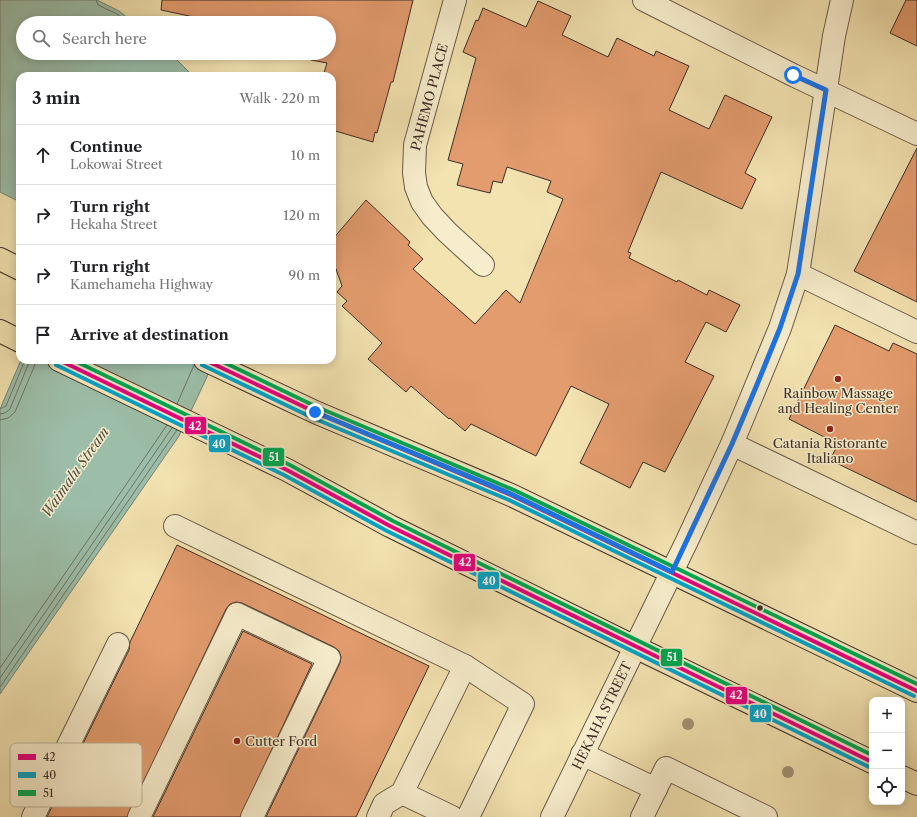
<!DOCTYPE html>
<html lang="en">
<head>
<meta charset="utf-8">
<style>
  :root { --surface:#fff; --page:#f2f2f2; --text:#202124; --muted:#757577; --line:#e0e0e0 }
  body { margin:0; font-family:"Libre Caslon Text",serif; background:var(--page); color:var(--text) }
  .controls { position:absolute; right:12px; bottom:12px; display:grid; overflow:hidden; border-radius:8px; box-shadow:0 2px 10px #0003 }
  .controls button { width:36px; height:36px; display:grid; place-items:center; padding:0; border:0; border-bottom:1px solid var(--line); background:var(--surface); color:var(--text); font:20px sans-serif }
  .stop { position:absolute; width:12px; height:12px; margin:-9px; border:3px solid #1a73e8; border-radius:50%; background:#fff }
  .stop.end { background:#1a73e8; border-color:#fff; box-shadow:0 1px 4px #0008 }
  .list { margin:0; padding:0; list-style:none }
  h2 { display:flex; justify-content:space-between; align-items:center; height:52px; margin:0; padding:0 16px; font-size:17px }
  h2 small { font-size:13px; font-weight:400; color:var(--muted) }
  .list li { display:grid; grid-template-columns:26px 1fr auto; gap:12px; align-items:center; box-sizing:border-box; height:60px; padding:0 16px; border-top:1px solid var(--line) }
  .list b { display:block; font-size:15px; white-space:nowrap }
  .list p { margin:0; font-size:13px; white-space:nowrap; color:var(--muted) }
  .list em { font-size:13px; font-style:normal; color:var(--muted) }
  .icon { flex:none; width:22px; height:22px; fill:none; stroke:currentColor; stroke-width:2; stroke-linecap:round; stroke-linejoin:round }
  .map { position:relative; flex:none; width:917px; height:817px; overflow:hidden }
  .search { position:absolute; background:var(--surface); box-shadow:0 2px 10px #0003; left:16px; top:16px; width:320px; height:44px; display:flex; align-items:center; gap:10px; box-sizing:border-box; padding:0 14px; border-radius:22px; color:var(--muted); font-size:15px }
  .panel { position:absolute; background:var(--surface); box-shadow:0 2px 10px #0003; left:16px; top:72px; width:320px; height:292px; border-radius:12px }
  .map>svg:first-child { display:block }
  .water { fill:#9cbea9; stroke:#768475 }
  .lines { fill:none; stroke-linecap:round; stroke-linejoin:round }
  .shore { stroke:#6c7568; stroke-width:1 }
  .building { fill:#e39c6e; stroke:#3c2c26 }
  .minor-casing { stroke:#6a5a49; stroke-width:24 }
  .major-casing { stroke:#3c2c26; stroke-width:24 }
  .minor { stroke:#f7edcc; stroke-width:22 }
  .major { stroke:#f3e3b1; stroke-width:22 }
  .bus-1-casing { stroke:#f7edcc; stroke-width:7 }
  .bus-2-casing { stroke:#f7edcc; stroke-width:7 }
  .bus-3-casing { stroke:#f7edcc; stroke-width:7 }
  .bus-1 { stroke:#e5007d; stroke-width:4 }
  .bus-2 { stroke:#03a3c6; stroke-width:4 }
  .bus-3 { stroke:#00a651; stroke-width:4 }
  .tree { fill:#a09372 }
  .route { stroke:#1a73e8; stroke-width:5 }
  .poi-dot { fill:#8f2418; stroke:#f7edcc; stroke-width:1.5 }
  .bus-dot { fill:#3c2c26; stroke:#f7edcc; stroke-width:1.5 }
  .labels { text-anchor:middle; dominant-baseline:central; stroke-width:3; stroke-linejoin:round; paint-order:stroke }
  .street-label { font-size:13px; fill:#3c2c26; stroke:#f7edcc }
  .poi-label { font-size:13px; fill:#3c2c26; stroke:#f7edcc }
  .water-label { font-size:14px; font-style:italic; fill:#545047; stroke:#f7edcc }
  .key { fill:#f7edcc; stroke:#bfb39a; stroke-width:1 }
  .key-label { font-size:11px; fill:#3c2c26 }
  .line-badge { stroke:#f7edcc; stroke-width:1.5 }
  .badge-label { font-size:11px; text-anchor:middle; font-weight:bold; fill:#fff }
</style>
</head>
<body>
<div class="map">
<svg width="917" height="817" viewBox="0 0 917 817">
  <rect width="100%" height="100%" fill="#f3e3b1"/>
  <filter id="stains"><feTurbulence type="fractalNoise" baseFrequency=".005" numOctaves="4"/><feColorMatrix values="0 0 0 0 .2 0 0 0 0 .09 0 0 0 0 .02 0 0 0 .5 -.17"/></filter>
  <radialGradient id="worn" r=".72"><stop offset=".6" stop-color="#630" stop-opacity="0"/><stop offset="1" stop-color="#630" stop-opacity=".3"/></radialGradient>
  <g class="water">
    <polygon points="0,0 97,0 119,11 134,23 23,23 23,53 170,53 193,76 20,76 20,202 0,192"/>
    <polygon points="21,360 211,360 207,377 179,436 0,694 0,409"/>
  </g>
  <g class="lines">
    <g class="shore">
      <polyline points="96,0 98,5 117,14 128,23"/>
      <polyline points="177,404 194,365"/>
      <polyline points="0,409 6,406 25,360"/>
      <polyline points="0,414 5,413 10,409 30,360"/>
      <polyline points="0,420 8,418 15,412 34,367 36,360"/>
      <polyline points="0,668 167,425"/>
      <polyline points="0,678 172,428"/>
      <polyline points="0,687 177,430"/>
    </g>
  </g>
  <g class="building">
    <polygon points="162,0 413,0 393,82 391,82 377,133 375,132 373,142 332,130 332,76 323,76 327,63 311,60 313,53 329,53 329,23 222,23 161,10"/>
    <polygon points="906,0 917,0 917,46 890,33"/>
    <polygon points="538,1 571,16 562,35 608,57 617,38 654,56 656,51 689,66 669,110 709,129 725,95 772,117 745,173 756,179 742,209 661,172 628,252 631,253 629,258 677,282 678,280 707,295 709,290 740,305 726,332 706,322 685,362 714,376 665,472 643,462 630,488 580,463 609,404 571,386 536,456 471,424 465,431 450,418 449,419 411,386 406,392 368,359 382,343 342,306 347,301 337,292 342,286 332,258 332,240 366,200 410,242 408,245 423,259 413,269 475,324 506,290 520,303 563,199 547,192 551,181 507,167 502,183 493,181 490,193 457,185 463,164 448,160 476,58 463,52 476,20 478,21 483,8 526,27"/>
    <polygon points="917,148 917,302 854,271"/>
    <polygon points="835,325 889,351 893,343 917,354 917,502 830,460 838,444 789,419"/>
    <polygon points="177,545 429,666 356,817 266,817 340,663 341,657 339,651 334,647 242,603 236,602 230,604 226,609 127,817 47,817 129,650 130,642"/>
    <polygon points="243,631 312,664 240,817 153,817"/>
  </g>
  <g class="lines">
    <defs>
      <g id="minor">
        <polyline points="455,0 415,145 414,173 416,187 422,202 432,216 447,232 483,265"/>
        <polyline points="644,0 793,75 917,134"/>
        <polyline points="798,274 917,332"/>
        <polyline points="732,444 917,533"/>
        <polyline points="175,526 465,666 523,704 468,817"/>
        <polyline points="582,754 656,789"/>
        <polyline points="402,793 452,817"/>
        <polyline points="33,817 118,644"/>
        <polyline points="139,817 237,614 329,658 252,817"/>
        <polyline points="378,817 384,804 402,793 465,666"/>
        <path id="s1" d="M552,817L686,543L732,444L780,328L798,274L834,36L842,0"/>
        <polyline points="642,817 666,768 766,817"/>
      </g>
      <g id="major">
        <polyline points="0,259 20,269"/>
        <polyline points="0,331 20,341"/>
        <polyline points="59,360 287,470 390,526 635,647 872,762"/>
        <polyline points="205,360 315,412 511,495 917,691"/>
        <polyline points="902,777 917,784"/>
      </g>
    </defs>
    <use href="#minor" class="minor-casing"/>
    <use href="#major" class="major-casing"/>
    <use href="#minor" class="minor"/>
    <use href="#major" class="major"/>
    <defs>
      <g id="bus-1">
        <polyline points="59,360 287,470 390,526 872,762"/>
        <polyline points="205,360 315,412 511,495 917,691"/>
      </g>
      <g id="bus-2">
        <polyline points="56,365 284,475 387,531 869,767"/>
        <polyline points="202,365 313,418 509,500 914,696"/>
      </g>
      <g id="bus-3">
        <polyline points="73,360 290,465 393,521 872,755"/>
        <polyline points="219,360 317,407 514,490 917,684"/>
      </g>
    </defs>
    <use href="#bus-1" class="bus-1-casing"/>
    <use href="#bus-2" class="bus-2-casing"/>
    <use href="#bus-3" class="bus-3-casing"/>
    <use href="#bus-1" class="bus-1"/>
    <use href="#bus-2" class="bus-2"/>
    <use href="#bus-3" class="bus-3"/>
  </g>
  <g class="tree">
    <circle cx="688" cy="724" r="6"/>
    <circle cx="788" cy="772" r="6"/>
  </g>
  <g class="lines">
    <polyline class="route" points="315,412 511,494 672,572 732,444 756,387 780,328 798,274 826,90 793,75"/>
  </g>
  <g class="poi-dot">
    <circle cx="838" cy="379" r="4"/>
    <circle cx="830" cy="429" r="4"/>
    <circle cx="237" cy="741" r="4"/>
  </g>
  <circle class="bus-dot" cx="760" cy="608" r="3.5"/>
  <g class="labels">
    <g class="street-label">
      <text transform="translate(429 97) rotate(-75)">PAHEMO PLACE</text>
      <text stroke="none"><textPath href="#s1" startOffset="113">HEKAHA STREET</textPath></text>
    </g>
    <g class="poi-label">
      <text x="838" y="393">Rainbow Massage<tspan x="838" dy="15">and Healing Center</tspan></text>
      <text x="830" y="443">Catania Ristorante<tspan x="830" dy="15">Italiano</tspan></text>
      <text x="245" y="741" text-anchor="start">Cutter Ford</text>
    </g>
    <g class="water-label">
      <text transform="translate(75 472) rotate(-55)">Waimalu Stream</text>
    </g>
  </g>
  <rect x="10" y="743" width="132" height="64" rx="6" class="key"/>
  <rect x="18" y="754" width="18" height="6" fill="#e5007d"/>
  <rect x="18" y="772" width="18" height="6" fill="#03a3c6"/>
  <rect x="18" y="790" width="18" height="6" fill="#00a651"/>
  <g class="key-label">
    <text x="43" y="761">42</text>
    <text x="43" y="779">40</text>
    <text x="43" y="797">51</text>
  </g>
  <g class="line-badge">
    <rect x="184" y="416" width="23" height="19" rx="4" fill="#e5007d"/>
    <rect x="208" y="434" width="23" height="19" rx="4" fill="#03a3c6"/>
    <rect x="262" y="447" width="23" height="20" rx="4" fill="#00a651"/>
    <rect x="453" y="553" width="23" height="19" rx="4" fill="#e5007d"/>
    <rect x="477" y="571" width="23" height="19" rx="4" fill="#03a3c6"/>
    <rect x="660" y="648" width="23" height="19" rx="4" fill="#00a651"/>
    <rect x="725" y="686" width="23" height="19" rx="4" fill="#e5007d"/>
    <rect x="749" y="704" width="23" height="19" rx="4" fill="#03a3c6"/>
  </g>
  <g class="badge-label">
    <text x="195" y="430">42</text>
    <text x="219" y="448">40</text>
    <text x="274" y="461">51</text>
    <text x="465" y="566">42</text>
    <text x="489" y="585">40</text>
    <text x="672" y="661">51</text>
    <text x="736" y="699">42</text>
    <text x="760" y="718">40</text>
  </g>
  <rect width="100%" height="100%" filter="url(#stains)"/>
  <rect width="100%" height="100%" fill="url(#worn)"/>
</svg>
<div class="controls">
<button>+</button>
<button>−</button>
<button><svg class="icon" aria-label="locate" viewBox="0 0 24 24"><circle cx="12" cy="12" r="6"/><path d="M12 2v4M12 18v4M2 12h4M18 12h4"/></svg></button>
</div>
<div class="stop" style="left:793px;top:75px"></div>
<div class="stop end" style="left:315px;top:412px"></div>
<div class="search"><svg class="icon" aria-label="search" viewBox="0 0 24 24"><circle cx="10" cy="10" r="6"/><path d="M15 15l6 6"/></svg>Search here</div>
<section class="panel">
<h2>3 min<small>Walk · 220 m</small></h2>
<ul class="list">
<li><svg class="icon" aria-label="ahead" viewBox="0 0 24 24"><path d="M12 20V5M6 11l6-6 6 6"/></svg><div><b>Continue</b><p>Lokowai Street</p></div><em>10 m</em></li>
<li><svg class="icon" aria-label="right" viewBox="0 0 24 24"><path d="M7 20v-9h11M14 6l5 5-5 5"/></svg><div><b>Turn right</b><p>Hekaha Street</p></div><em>120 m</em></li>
<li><svg class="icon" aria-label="right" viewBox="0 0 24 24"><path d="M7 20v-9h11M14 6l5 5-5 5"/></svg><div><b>Turn right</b><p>Kamehameha Highway</p></div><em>90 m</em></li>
<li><svg class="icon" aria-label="arrive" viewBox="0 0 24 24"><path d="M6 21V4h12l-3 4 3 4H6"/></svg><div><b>Arrive at destination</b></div></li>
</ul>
</section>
</div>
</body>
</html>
